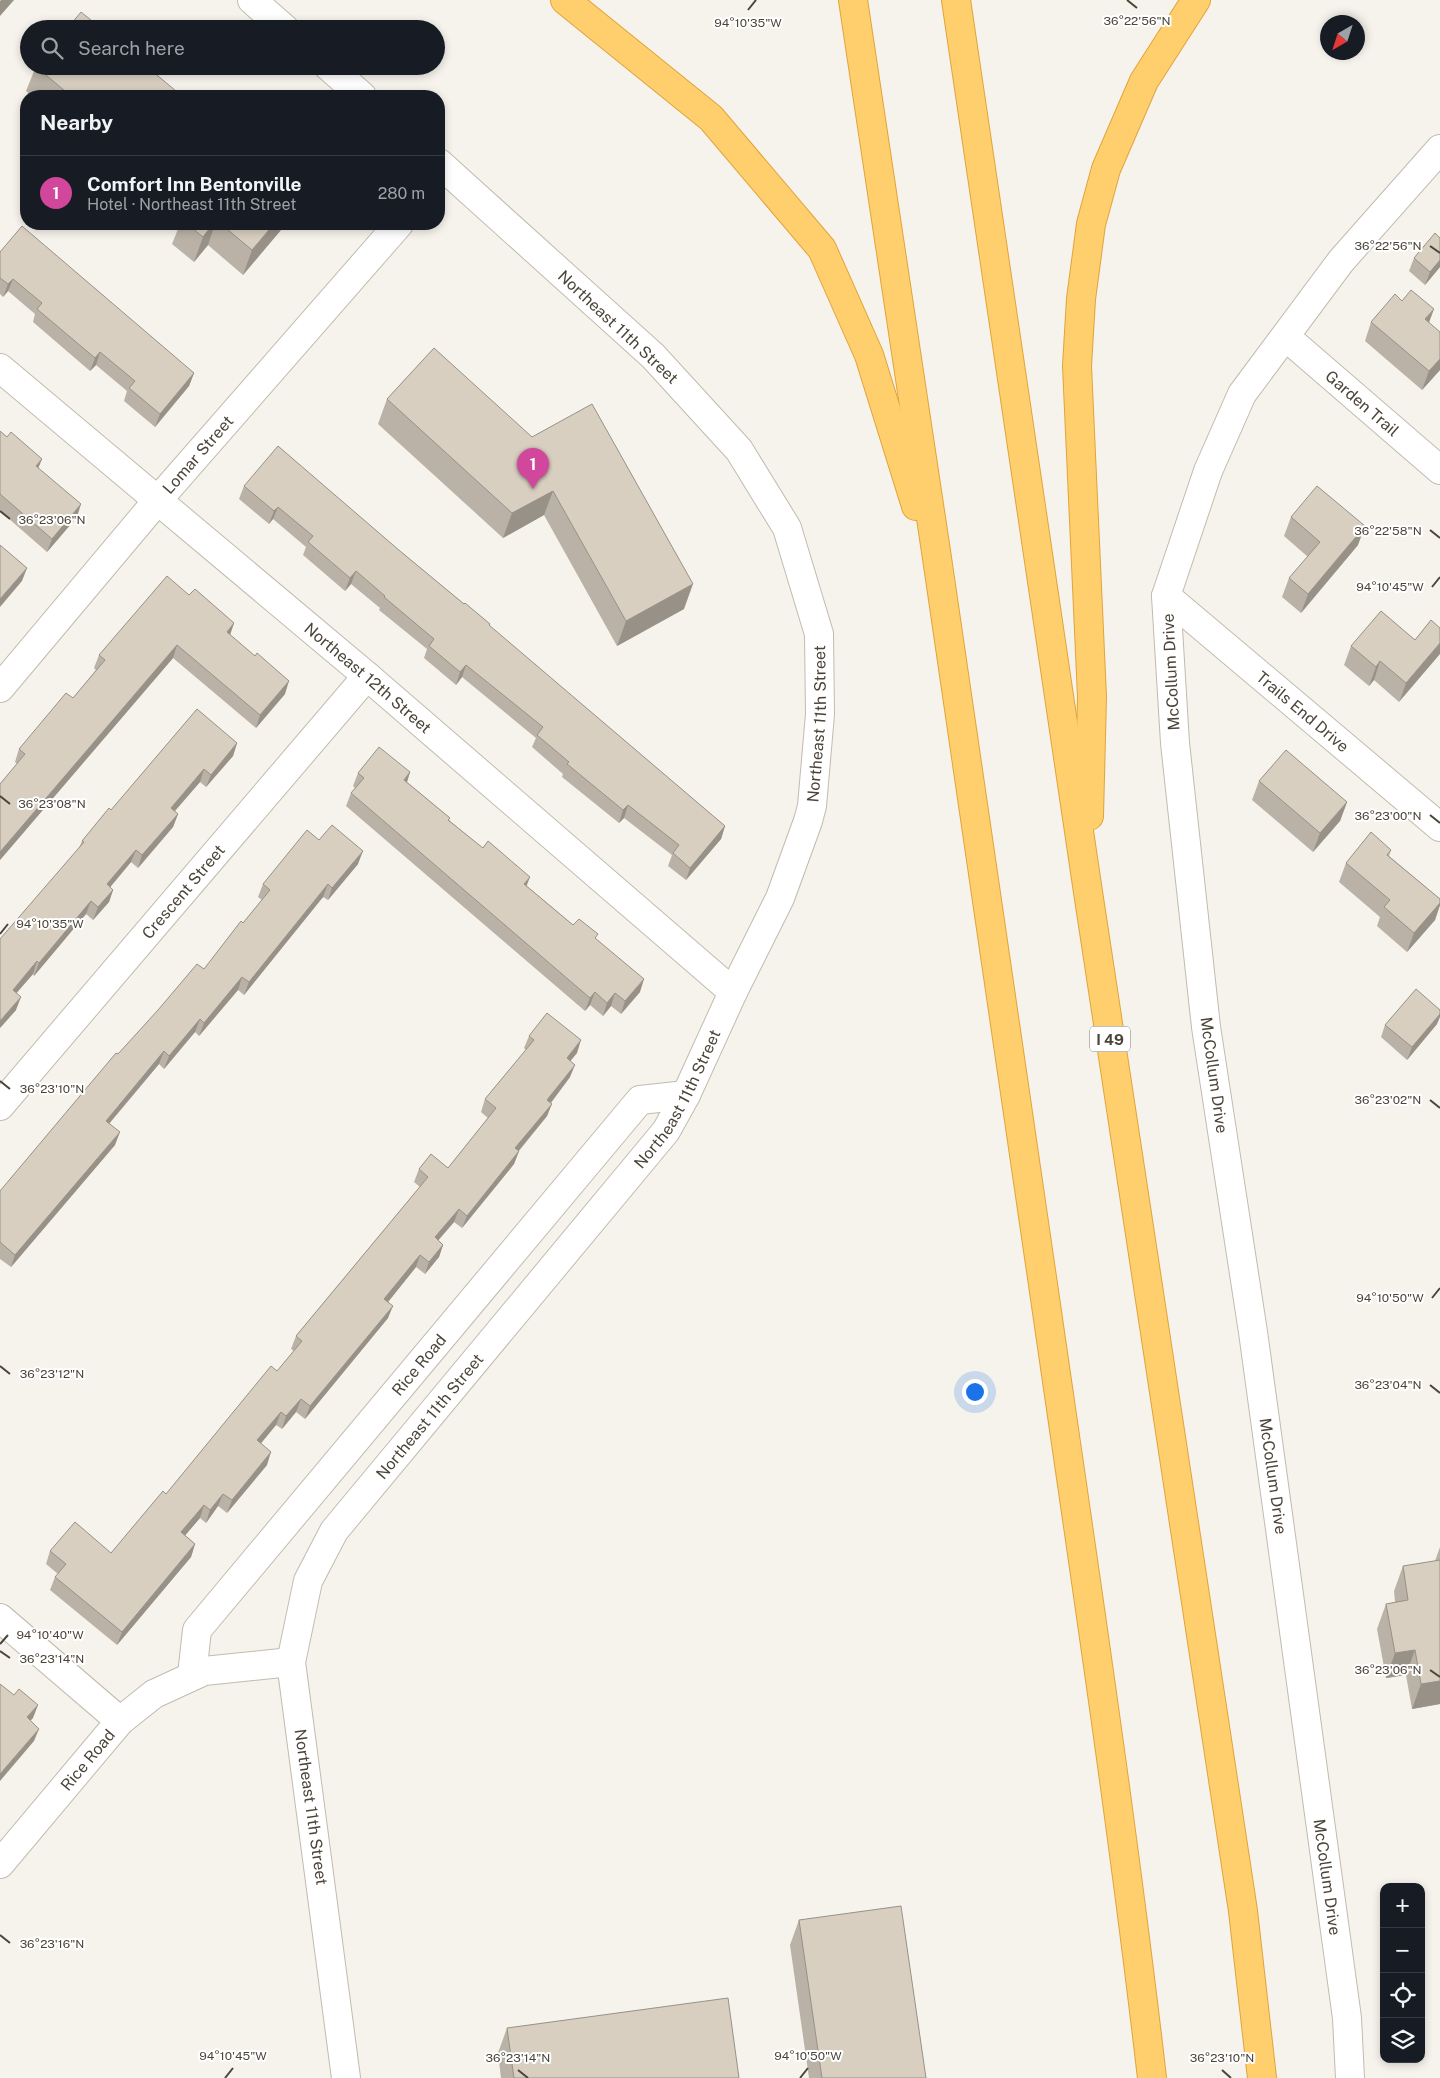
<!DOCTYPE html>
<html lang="en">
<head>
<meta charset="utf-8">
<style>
  :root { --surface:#171b24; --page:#242831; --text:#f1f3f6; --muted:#9ea1a6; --line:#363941; --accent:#fc3f1d }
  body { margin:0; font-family:"Public Sans",sans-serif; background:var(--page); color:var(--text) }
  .controls { position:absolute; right:15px; bottom:15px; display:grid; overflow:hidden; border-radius:10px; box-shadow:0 2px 8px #0003 }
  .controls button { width:45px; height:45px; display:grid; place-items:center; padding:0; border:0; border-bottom:1px solid var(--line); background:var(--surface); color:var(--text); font:25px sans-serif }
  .compass { position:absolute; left:1320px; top:15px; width:45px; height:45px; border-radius:50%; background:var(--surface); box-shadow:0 2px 8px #0003; rotate:219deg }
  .you { position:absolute; left:974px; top:1391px; width:18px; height:18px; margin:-12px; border:4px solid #fff; border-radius:50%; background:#1a73e8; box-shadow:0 0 0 8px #1a73e833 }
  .badge { display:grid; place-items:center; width:32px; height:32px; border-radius:50%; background:var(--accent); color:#fff; font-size:16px; font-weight:700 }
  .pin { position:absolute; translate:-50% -41px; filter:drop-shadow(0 1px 2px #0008) }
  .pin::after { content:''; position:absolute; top:26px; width:18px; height:15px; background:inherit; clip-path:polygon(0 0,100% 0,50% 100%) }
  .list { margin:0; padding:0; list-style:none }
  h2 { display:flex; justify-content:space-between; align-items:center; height:65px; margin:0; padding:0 20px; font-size:21px }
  h2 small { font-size:16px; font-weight:400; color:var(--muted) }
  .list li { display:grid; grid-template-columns:32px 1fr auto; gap:15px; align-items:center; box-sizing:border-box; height:75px; padding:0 20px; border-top:1px solid var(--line) }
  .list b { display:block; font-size:19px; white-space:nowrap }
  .list p { margin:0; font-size:16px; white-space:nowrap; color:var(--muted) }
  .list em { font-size:16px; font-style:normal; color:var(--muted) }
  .icon { flex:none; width:28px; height:28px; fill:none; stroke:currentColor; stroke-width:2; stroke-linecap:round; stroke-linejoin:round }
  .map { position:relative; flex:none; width:1440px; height:2078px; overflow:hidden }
  .search { position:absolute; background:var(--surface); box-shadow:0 2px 8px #0003; left:20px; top:20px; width:425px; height:55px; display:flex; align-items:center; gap:12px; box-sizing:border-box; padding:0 18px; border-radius:28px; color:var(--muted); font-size:19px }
  .panel { position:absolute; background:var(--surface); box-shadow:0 2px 8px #0003; left:20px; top:90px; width:425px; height:140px; border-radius:20px }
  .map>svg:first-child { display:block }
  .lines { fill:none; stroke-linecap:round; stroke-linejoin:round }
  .minor-casing { stroke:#c2bbae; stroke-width:30 }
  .highway-casing { stroke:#e0a43c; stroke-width:30 }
  .minor { stroke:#fff; stroke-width:28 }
  .highway { stroke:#ffcf6e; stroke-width:28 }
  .wall { fill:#bab2a6 }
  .shaded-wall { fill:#979187 }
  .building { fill:#d8cfc1; stroke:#979187 }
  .ticks { fill:none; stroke:#4b4439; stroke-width:2 }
  .labels { text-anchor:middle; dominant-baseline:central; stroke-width:4; stroke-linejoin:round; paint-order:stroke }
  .shield { fill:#fff; stroke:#817c74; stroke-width:1 }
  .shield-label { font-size:15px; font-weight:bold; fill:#4b4439 }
  .street-label { font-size:16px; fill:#4b4439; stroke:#fff }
  .ticks-label { font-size:12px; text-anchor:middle; fill:#4b4439; stroke:#fff; stroke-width:4; stroke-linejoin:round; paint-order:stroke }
</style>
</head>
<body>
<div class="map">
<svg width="1440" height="2078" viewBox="0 0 1440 2078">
  <rect width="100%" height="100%" fill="#f6f3ec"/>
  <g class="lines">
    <defs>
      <g id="minor">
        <polyline points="252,0 285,29"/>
        <polyline points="328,66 362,96"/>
        <path id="s1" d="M1286,337L1440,470"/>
        <path id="s2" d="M0,368L367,676L733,992"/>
        <path id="s3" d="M1166,596L1440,827"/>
        <path id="s4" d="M0,688L157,501L399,224"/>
        <path id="s5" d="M0,1106L367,676"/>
        <polyline points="0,1618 120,1721"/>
        <path id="s6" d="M192,1675L197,1630L640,1100L686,1095"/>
        <path id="s7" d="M0,1864L120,1721L154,1694L204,1671L291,1662"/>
        <path id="s8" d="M346,2078L291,1662L308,1581L334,1531L666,1131L686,1095L733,992L780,898L808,821L812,806L820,714L819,634L787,528L739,450L653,356L439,163"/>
        <polyline points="1350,2078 1347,2018 1253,1332 1206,1027 1175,743 1166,596 1208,471 1242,394 1341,261 1440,149"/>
      </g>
      <g id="highway">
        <polyline points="565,0 711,118 822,249 869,355 916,506"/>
        <path d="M853,0C919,435 984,869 1046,1305C1083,1562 1122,1819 1152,2078"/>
        <polyline points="956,0 1088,892 1243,1911 1262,2078"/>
        <polyline points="1089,816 1092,697 1077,366 1081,299 1091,224 1106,169 1144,81 1196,0"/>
      </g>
    </defs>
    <use href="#minor" class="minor-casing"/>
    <use href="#highway" class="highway-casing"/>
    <use href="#minor" class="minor"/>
    <use href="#highway" class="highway"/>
  </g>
  <g class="wall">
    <polygon points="36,66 182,96 32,96 26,91"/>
    <polygon points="180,224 286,224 243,275 208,245 194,262 172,244"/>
    <polygon points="0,252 194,373 189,386 155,427 124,401 127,391 96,365 90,371 33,322 35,314 8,291 3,297 0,294"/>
    <polygon points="1414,258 1440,267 1425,285 1409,271"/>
    <polygon points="1371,322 1429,322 1440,370 1422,390 1365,341"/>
    <polygon points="434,348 684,609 617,646 544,515 503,538 378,424 387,399"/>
    <polygon points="0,431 7,437 42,459 38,468 77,517 47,552 0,511"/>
    <polygon points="244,486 400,551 464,604 490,624 489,626 725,826 721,839 686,880 668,866 672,855 624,818 619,823 562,777 563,774 532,747 536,738 462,677 456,685 424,658 427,649 379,610 380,608 351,584 345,591 303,555 306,547 273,519 269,524 239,499"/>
    <polygon points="1291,517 1358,545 1301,613 1282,597 1289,578 1308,557 1284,536"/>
    <polygon points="189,595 234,623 230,635 285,694 256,728 173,658 0,860 0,784 17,764 15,762 19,749 73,698 96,670 94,668 99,655"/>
    <polygon points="1431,620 1399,702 1374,680 1369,686 1344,665 1351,646 1415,640"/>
    <polygon points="237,743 233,756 206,787 200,782 175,811 178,814 173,827 138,868 131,862 110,887 113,890 109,902 93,920 86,914 34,976 33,974 16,993 16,1010 0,1028 82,841 111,810"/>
    <polygon points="410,772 407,782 450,818 449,820 573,925 596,939 640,992 621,1014 611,1006 603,1016 590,1005 585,1011 346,806 351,793 355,788 353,786 358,773"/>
    <polygon points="1259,781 1347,802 1340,821 1313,852 1252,800"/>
    <polygon points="319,840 358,864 328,900 323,897 244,995 238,990 199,1036 195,1032 164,1069 159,1064 109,1124 115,1145 11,1267 0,1259 0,1191 118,1054 204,969 262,900 258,897 263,884"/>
    <polygon points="1391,850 1389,856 1440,899 1440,905 1435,920 1407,952 1377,926 1380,917 1339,882 1346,863"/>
    <polygon points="1437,1024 1407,1060 1381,1037 1385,1025"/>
    <polygon points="529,1036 577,1053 570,1061 570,1077 551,1103 547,1116 519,1151 514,1164 462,1228 454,1222 438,1240 443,1245 439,1257 425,1274 416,1267 388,1302 388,1318 305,1419 296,1412 282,1429 276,1425 261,1443 267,1465 227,1513 218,1506 206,1523 200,1518 185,1535 195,1544 191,1557 117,1645 50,1590 55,1577 58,1574 46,1564 50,1551 111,1553 166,1494 277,1371 294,1351 291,1349 296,1336 420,1187 414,1182 419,1169 448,1168 488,1118 481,1112 485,1099 526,1050 524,1048"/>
    <polygon points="1440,1547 1440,1704 1412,1709 1406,1675 1386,1678 1377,1629 1386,1604 1395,1602 1394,1591 1403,1566 1435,1561"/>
    <polygon points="799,1920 926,2078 809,2078 790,1945"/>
    <polygon points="507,2028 739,2078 501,2078 498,2053"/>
  </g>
  <g class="shaded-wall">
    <polygon points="1,0 14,0 0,16 0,1"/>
    <polygon points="213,224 215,224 208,245 194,262 203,237"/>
    <polygon points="274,224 286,224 243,275 252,250"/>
    <polygon points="1440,260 1440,267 1425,285 1430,272"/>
    <polygon points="13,279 8,291 3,297 8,284"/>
    <polygon points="1434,309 1427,328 1425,319"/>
    <polygon points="100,352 96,365 90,371 95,358"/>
    <polygon points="1440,359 1440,370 1422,390 1429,371"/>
    <polygon points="194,373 189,386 155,427 160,414"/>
    <polygon points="42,459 37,471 36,466"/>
    <polygon points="553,491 544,515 503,538 512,513"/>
    <polygon points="81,504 77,517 47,552 52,539"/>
    <polygon points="278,507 273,519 269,524 274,511"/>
    <polygon points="1365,526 1358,545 1301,613 1308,594"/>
    <polygon points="27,568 22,581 0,607 0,599"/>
    <polygon points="356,571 351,584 345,591 350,578"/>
    <polygon points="693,584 684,609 617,646 626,621"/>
    <polygon points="234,623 230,635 227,632"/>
    <polygon points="1440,643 1440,654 1399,702 1406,683"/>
    <polygon points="177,645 173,658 0,860 0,852"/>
    <polygon points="1380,661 1374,680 1369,686 1376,667"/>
    <polygon points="466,665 462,677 456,685 460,672"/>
    <polygon points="289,681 285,694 256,728 260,715"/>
    <polygon points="237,743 233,756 206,787 211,775"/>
    <polygon points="204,769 200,782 166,821 171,808"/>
    <polygon points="410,772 406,785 404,780"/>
    <polygon points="1347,802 1340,821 1313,852 1320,833"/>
    <polygon points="628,805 624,818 619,823 623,810"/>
    <polygon points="178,814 173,827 138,868 142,855"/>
    <polygon points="725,826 721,839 686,880 690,868"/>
    <polygon points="136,850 131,862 102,897 107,884"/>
    <polygon points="363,851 358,864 328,900 332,888"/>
    <polygon points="530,877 525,890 524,884"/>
    <polygon points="328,884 323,897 244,995 249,982"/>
    <polygon points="113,890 109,902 93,920 98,907"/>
    <polygon points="91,901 86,914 34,976 39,963"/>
    <polygon points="1440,903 1440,905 1435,920 1407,952 1414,933"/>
    <polygon points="37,961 33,974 8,1003 13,990"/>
    <polygon points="242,977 238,990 199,1036 204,1023"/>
    <polygon points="644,979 640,992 621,1014 625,1001"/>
    <polygon points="595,992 590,1005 585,1011 590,998"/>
    <polygon points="615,993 611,1006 603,1016 607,1003"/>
    <polygon points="21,997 16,1010 0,1028 0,1021"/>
    <polygon points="1440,1014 1440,1017 1437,1024 1407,1060 1412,1047"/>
    <polygon points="200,1019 195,1032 164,1069 169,1056"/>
    <polygon points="581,1040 577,1053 562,1071 567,1058"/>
    <polygon points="164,1051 159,1064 101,1133 106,1121"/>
    <polygon points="575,1065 570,1077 543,1113 547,1100"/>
    <polygon points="552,1104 547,1116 510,1161 515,1148"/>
    <polygon points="120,1132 115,1145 11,1267 15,1255"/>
    <polygon points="519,1151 514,1164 462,1228 467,1216"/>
    <polygon points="459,1209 454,1222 430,1250 435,1237"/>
    <polygon points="443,1245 439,1257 425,1274 429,1262"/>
    <polygon points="420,1255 416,1267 380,1312 384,1299"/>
    <polygon points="393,1306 388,1318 305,1419 310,1406"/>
    <polygon points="301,1399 296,1412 282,1429 286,1416"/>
    <polygon points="281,1412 276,1425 253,1453 257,1440"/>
    <polygon points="271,1452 267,1465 227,1513 232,1500"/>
    <polygon points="223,1494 218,1506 206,1523 210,1510"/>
    <polygon points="204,1505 200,1518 177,1545 181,1532"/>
    <polygon points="195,1544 191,1557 117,1645 122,1632"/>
    <polygon points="1415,1650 1406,1675 1386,1678 1395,1653"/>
    <polygon points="1440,1681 1440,1704 1412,1709 1421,1684"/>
    <polygon points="38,1705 33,1718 22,1730 27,1717"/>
    <polygon points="39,1729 34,1741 0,1781 0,1774"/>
  </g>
  <g class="building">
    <polygon points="81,12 102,29 67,29"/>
    <polygon points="35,66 146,66 182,96 71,96"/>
    <polygon points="187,224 213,224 203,237"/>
    <polygon points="221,224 274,224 252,250"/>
    <polygon points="22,226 194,373 160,414 129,388 135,381 100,352 95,358 37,309 42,303 13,279 8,284 0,278 0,252"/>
    <polygon points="1435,233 1440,238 1440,260 1430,272 1414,258"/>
    <polygon points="1411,290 1434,309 1425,319 1440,332 1440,359 1429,371 1371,322 1395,294 1402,301"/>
    <polygon points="434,348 532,437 592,404 693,584 626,621 553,491 512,513 387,399"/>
    <polygon points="0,431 7,437 11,432 42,459 36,466 81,504 52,539 0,494"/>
    <polygon points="278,446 400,551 464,604 465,603 490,624 489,625 725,826 690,868 673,853 679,845 628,805 623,810 567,764 569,762 537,735 543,727 466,665 460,672 429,646 434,639 384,597 385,596 356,571 350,578 308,542 313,536 278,507 274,511 244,486"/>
    <polygon points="1317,486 1365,526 1308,594 1289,578 1320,542 1291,517"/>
    <polygon points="0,545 27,568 0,599"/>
    <polygon points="167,576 189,595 195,589 234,623 227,632 255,656 257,653 289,681 260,715 177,645 0,852 0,784 25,754 19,749 66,693 73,698 105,660 99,655"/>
    <polygon points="1381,611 1415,640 1431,620 1440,628 1440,643 1406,683 1380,661 1376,667 1351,646"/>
    <polygon points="197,709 237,743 211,775 204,769 171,808 178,814 142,855 136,850 107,884 113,890 98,907 91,901 39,963 37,961 13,990 21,997 0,1021 0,939 84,842 82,841 109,808 111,810"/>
    <polygon points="379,747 410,772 404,780 450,818 448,820 483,848 488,841 530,877 524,884 573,925 579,919 598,934 595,938 644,979 625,1001 615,993 607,1003 595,992 590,998 351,793 364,778 358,773"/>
    <polygon points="1286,750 1347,802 1320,833 1259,781"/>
    <polygon points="332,825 363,851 332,888 328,884 249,982 242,977 204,1023 200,1019 169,1056 164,1051 106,1121 120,1132 15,1255 0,1242 0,1191 116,1053 118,1054 158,1010 197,964 204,969 241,921 243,923 270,890 263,884 307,830 319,840"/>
    <polygon points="1371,832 1391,850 1387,855 1440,899 1440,903 1414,933 1384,907 1390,900 1346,863"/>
    <polygon points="1416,989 1440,1010 1440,1014 1412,1047 1385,1025"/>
    <polygon points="547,1013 581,1040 567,1058 575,1065 547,1100 552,1104 515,1148 519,1151 467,1216 459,1209 435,1237 443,1245 429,1262 420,1255 384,1299 393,1306 310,1406 301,1399 286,1416 281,1412 257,1440 271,1452 232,1500 223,1494 210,1510 204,1505 181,1532 195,1544 122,1632 55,1577 66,1564 50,1551 75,1522 111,1553 163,1491 166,1494 271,1366 277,1371 302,1341 296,1336 428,1177 419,1169 431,1154 448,1168 496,1108 485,1099 534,1040 529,1036"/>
    <polygon points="1440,1560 1440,1681 1421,1684 1415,1650 1395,1653 1386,1604 1408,1600 1403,1566"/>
    <polygon points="0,1684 14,1695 19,1689 38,1705 27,1717 39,1729 0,1774"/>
    <polygon points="901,1906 926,2078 822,2078 799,1920"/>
    <polygon points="728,1998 739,2078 514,2078 507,2028"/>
  </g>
  <path class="ticks" d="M1127,0L1137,8M748,10L756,0M1430,246L1440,253M0,511L10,519M1430,530L1440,538M1432,587L1440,577M0,796L10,804M1430,815L1440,823M0,934L8,924M0,1081L10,1089M1430,1100L1440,1108M1432,1298L1440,1288M0,1366L10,1374M1430,1385L1440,1393M0,1644L8,1635M0,1651L10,1658M1430,1670L1440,1677M0,1935L10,1943M518,2070L528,2078M1222,2070L1231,2078M225,2078L233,2068M800,2078L808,2068"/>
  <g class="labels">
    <rect class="shield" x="1090" y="1026.5" width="40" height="25" rx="4"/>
    <g class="shield-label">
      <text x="1110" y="1039">I 49</text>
    </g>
    <g class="street-label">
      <text transform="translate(618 327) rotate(43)">Northeast 11th Street</text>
      <text stroke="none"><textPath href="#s1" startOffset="101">Garden Trail</textPath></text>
      <text stroke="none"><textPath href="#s4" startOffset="306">Lomar Street</textPath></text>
      <text transform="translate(1171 672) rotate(-93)">McCollum Drive</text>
      <text stroke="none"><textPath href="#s2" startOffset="481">Northeast 12th Street</textPath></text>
      <text stroke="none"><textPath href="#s3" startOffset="179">Trails End Drive</textPath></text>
      <text stroke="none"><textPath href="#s8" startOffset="1518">Northeast 11th Street</textPath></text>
      <text stroke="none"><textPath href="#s5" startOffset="282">Crescent Street</textPath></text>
      <text transform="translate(1214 1075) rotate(82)">McCollum Drive</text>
      <text stroke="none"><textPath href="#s8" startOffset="1112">Northeast 11th Street</textPath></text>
      <text stroke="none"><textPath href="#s6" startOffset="391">Rice Road</textPath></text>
      <text stroke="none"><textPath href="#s8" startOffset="708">Northeast 11th Street</textPath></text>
      <text transform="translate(1273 1476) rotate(82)">McCollum Drive</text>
      <text stroke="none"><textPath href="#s7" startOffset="136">Rice Road</textPath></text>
      <text transform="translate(311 1807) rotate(82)">Northeast 11th Street</text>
      <text transform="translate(1327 1877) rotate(82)">McCollum Drive</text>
    </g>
  </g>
  <g class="ticks-label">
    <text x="1137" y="25">36°22'56"N</text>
    <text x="748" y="27">94°10'35"W</text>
    <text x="1388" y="250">36°22'56"N</text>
    <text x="52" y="524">36°23'06"N</text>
    <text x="1388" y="535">36°22'58"N</text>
    <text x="1390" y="591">94°10'45"W</text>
    <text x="52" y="808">36°23'08"N</text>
    <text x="1388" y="820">36°23'00"N</text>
    <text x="50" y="928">94°10'35"W</text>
    <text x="52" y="1093">36°23'10"N</text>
    <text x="1388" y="1104">36°23'02"N</text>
    <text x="1390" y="1302">94°10'50"W</text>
    <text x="52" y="1378">36°23'12"N</text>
    <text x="1388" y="1389">36°23'04"N</text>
    <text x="50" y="1639">94°10'40"W</text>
    <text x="52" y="1663">36°23'14"N</text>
    <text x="1388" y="1674">36°23'06"N</text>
    <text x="52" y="1948">36°23'16"N</text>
    <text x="233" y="2060">94°10'45"W</text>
    <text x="808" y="2060">94°10'50"W</text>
    <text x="518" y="2062">36°23'14"N</text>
    <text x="1222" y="2062">36°23'10"N</text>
  </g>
</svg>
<div class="controls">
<button>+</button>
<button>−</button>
<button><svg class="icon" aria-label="locate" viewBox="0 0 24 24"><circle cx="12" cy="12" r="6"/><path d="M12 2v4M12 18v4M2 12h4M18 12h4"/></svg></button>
<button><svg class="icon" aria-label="layers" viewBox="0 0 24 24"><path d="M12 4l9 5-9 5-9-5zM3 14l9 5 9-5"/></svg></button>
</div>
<svg class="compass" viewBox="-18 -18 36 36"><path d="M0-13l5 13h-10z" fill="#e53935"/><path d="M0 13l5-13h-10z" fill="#9ea1a6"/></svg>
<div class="you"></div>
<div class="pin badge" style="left:533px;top:489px;background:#d1479c">1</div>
<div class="search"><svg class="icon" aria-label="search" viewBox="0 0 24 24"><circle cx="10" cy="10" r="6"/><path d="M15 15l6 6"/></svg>Search here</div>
<section class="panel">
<h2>Nearby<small></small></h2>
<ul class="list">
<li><span class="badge" style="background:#d1479c">1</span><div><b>Comfort Inn Bentonville</b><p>Hotel · Northeast 11th Street</p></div><em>280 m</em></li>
</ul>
</section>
</div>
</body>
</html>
